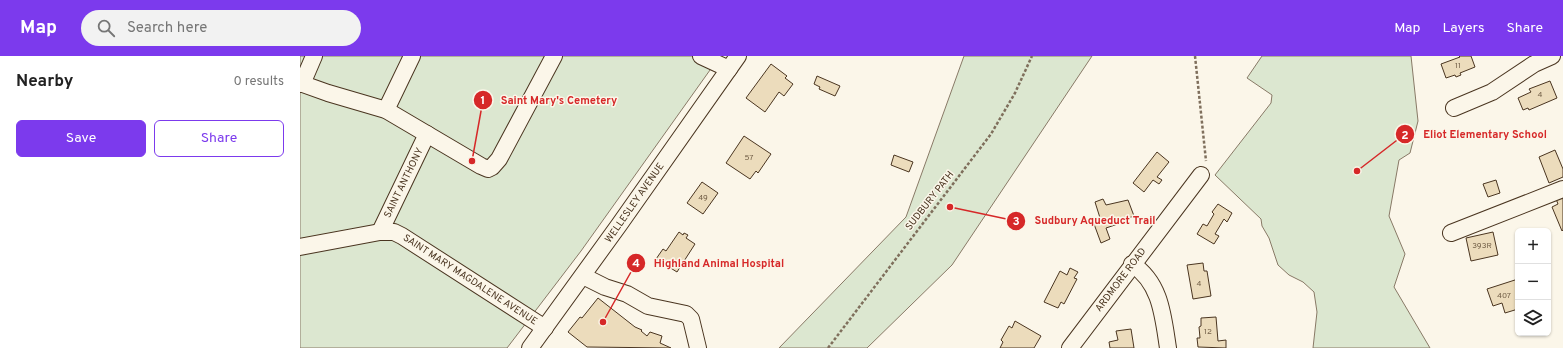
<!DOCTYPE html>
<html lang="en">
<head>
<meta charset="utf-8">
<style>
  :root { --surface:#fff; --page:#f2f2f2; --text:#222; --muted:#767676; --line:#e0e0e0; --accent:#7c3aed }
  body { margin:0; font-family:Overpass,sans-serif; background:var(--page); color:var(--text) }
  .controls { position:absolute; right:12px; bottom:12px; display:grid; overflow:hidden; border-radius:6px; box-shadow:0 1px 3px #0004 }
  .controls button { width:36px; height:36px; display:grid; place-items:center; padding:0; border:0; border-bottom:1px solid var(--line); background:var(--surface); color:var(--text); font:20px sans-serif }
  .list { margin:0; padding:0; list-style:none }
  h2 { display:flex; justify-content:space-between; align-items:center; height:52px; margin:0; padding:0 16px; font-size:17px }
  h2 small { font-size:13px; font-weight:400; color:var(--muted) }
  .actions { display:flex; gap:8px; padding:12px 16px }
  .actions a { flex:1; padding:9px 0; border:1px solid var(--accent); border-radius:6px; text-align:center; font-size:14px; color:var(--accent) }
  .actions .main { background:var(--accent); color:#fff }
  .icon { flex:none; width:22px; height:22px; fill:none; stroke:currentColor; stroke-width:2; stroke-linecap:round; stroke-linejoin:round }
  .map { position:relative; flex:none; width:1263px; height:292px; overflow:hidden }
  header { display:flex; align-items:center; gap:24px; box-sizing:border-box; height:56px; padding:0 20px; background:var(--accent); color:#fff }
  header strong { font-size:19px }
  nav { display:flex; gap:22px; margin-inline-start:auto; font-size:14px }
  .search { width:280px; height:36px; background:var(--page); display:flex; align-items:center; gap:10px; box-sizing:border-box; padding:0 14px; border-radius:22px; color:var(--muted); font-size:15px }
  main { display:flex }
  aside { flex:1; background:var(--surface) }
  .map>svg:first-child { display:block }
  .green { fill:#dce7d0; stroke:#887966 }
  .building { fill:#ecdcbc; stroke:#4a3520 }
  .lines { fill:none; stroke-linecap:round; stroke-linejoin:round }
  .minor-casing { stroke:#4a3520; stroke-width:18 }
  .path { stroke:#7f6f5c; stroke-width:2.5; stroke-dasharray:3 2; stroke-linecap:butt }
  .minor { stroke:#fbf6e9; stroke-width:16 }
  .labels { text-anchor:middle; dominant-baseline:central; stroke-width:3; stroke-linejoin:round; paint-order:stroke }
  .number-label { font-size:8px; fill:#725f47 }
  .street-label { font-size:10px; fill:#4a3520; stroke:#fbf6e9 }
  .leader { fill:none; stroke:#d62828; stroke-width:1.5 }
  .callout-dot { fill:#d62828; stroke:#fbf6e9; stroke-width:1.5 }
  .mark-label { font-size:12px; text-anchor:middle; font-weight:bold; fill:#fff }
  .callout-label { font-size:11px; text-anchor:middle; font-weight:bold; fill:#d62828; stroke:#fbf6e9; stroke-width:3; stroke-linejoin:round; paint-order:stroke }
</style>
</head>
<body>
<header>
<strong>Map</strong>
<div class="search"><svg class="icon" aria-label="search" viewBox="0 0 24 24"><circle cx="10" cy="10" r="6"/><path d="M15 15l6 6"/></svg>Search here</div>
<nav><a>Map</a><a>Layers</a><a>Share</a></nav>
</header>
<main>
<aside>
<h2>Nearby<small>0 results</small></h2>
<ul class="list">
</ul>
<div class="actions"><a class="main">Save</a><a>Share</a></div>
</aside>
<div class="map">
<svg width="1263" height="292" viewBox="0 0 1263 292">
  <rect width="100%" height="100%" fill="#fbf6e9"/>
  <g class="green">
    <polygon points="0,0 420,0 281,195 207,292 0,292"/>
    <polygon points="664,0 792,0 652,209 567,292 479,292 606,161"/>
    <polygon points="962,0 1111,0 1118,65 1110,97 1099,104 1089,160 1105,198 1094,231 1130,292 1013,292 1017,256 1014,236 1003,226 989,219 978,209 969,182 962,170 961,163 915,119 971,47 972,39 947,22"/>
  </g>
  <g class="building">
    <polygon points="1159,0 1171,0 1175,11 1160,17 1161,19 1156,21 1155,19 1146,22 1141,8 1160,1"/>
    <polygon points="471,8 487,20 485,22 493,28 484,40 479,36 465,56 446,42"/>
    <polygon points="517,20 540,30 535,40 519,33 520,31 514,28"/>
    <polygon points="1250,25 1257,42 1229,54 1228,52 1223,54 1218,42 1231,36 1229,33"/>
    <polygon points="444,80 471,98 458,117 456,115 450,123 426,107"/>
    <polygon points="1255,94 1263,113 1263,121 1249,127 1239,101"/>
    <polygon points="857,96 869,106 857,121 862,124 859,128 853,124 844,136 833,127"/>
    <polygon points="594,99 613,106 609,116 591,109"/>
    <polygon points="1196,124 1200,137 1188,141 1183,128"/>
    <polygon points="402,126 418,137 403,158 387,147"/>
    <polygon points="1263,140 1263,174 1262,175 1252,151 1258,148 1256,143"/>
    <polygon points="803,143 806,149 828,144 834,160 823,164 824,166 806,172 810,183 801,187 794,168 801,165 795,146"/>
    <polygon points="918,148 932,157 927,166 924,163 915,178 919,180 914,188 897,178 903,168 907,170 914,158 912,156"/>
    <polygon points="379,176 383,179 384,177 388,179 386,182 395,188 377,216 356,203 363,193 366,195"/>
    <polygon points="1193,176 1198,199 1171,205 1166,182"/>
    <polygon points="903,207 904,215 907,215 911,240 893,243 887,209"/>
    <polygon points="770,212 778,216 774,222 777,223 764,248 761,246 758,252 744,246 760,215 767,219"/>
    <polygon points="1218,223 1218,253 1205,257 1202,247 1193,250 1187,233"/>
    <polygon points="298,242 335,271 342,274 341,275 347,280 350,276 362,280 360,287 371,292 287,291 268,276 280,261 282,262"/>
    <polygon points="916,261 918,285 926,284 926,292 898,291 897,282 900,282 899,271 901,270 901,262"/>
    <polygon points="715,265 741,280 734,292 700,292 703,286 701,284 709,270 712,272"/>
    <polygon points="831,273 834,292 810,292 809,286 818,284 816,275"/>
  </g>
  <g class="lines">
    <defs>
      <g id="minor">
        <polyline points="401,0 429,13"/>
        <polyline points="0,27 28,37 86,54 181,110 188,113 192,111 199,103 254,0"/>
        <polyline points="2,28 14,0"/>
        <polyline points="1154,52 1192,36 1234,8 1252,0"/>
        <polyline points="86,54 112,0"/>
        <polyline points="80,176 127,78"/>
        <polyline points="1151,177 1263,133"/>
        <polyline points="0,191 80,176 94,176 102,180 245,272"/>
        <path d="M832,208C861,227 863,260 868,292"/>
        <polyline points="283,220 305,231 327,238 348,250 386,258 391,263 398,292"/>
        <polyline points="230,292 319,169 438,0"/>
        <polyline points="770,292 901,119"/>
      </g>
    </defs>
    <use href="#minor" class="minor-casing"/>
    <g class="path">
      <polyline points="895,0 906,105"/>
      <polyline points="528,292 691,78 715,37 732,0"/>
    </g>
    <use href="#minor" class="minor"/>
  </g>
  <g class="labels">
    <g class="number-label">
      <text x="1158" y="10">11</text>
      <text x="1240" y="39">4</text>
      <text x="449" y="102">57</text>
      <text x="403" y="142">49</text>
      <text x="1182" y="190">393R</text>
      <text x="899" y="228">4</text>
      <text x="1204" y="240">407</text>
      <text x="908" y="276">12</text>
    </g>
    <g class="street-label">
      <text transform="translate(104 127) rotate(-64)">SAINT ANTHONY</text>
      <text transform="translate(630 145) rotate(-52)">SUDBURY PATH</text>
      <text transform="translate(335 147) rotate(-55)">WELLESLEY AVENUE</text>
      <text transform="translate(170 224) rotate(33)">SAINT MARY MAGDALENE AVENUE</text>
      <text transform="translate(821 224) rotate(-53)">ARDMORE ROAD</text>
    </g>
  </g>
  <path class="leader" d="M172 105L183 44M1057 115L1105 78M650 151L716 165M303 266L336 207"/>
  <g class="callout-dot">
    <circle cx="172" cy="105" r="4"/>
    <circle cx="1057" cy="115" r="4"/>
    <circle cx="650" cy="151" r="4"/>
    <circle cx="303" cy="266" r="4"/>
    <circle cx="183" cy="44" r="10"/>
    <circle cx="1105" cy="78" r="10"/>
    <circle cx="716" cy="165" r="10"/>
    <circle cx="336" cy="207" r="10"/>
  </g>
  <g class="mark-label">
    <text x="183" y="48">1</text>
    <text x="1105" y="83">2</text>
    <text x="716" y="169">3</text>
    <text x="336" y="211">4</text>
  </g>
  <g class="callout-label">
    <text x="259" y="48">Saint Mary's Cemetery</text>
    <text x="1185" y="82">Eliot Elementary School</text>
    <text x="795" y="168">Sudbury Aqueduct Trail</text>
    <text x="419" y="211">Highland Animal Hospital</text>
  </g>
</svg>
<div class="controls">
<button>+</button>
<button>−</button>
<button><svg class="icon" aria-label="layers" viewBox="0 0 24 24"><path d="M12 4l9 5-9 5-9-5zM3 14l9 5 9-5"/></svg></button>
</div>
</div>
</main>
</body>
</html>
